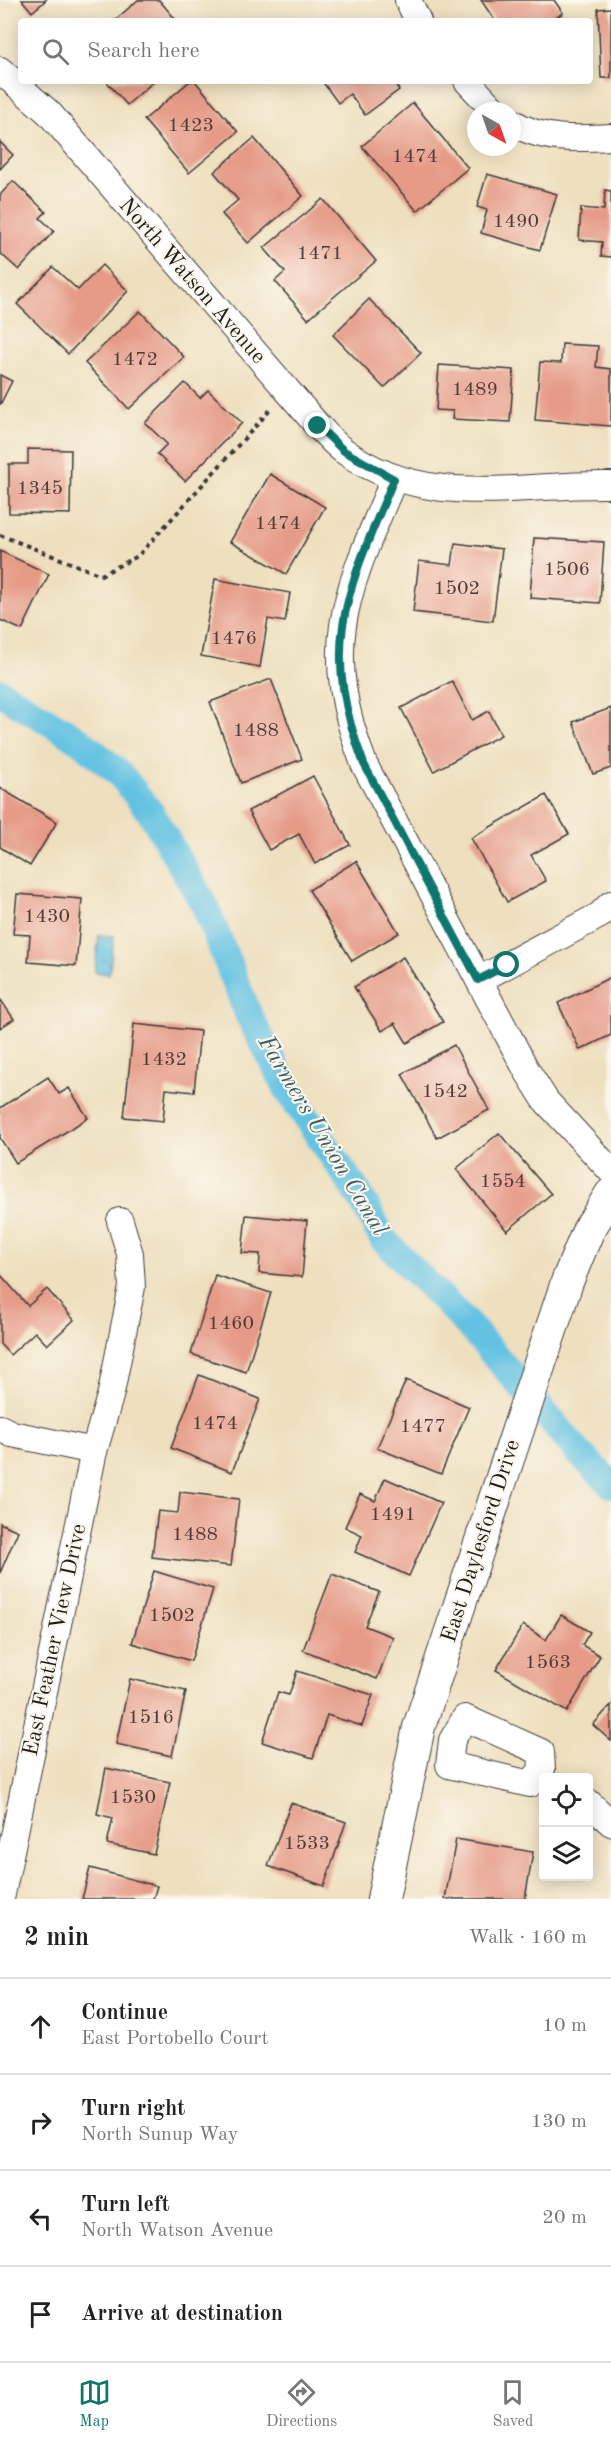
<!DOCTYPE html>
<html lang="en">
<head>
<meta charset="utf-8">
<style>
  :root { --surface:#fff; --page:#f6f6f6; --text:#222; --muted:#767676; --line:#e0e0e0; --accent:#0f766e }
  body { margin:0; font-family:"Old Standard TT",serif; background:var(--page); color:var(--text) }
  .controls { position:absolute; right:18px; bottom:18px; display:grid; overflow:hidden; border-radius:6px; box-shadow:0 3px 15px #0003 }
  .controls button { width:54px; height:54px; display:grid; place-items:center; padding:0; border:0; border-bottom:2px solid var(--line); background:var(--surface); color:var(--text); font:30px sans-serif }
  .compass { position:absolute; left:467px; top:102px; width:54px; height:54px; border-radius:50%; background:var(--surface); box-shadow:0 3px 15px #0003; rotate:140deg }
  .stop { position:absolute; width:18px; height:18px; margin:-14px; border:4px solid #0f766e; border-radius:50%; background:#fff }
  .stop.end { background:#0f766e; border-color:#fff; box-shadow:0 2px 6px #0008 }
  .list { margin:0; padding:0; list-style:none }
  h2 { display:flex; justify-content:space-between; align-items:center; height:78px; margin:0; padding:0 24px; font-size:26px }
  h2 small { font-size:20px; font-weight:400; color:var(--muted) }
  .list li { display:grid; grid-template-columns:39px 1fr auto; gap:18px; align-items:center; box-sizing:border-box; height:96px; padding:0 24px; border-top:2px solid var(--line) }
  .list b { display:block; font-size:22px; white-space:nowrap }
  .list p { margin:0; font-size:20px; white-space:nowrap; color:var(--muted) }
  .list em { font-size:20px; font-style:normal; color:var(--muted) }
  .icon { flex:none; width:33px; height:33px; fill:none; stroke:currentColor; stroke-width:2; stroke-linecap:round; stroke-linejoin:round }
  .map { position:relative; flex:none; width:611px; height:1899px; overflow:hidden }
  .search { position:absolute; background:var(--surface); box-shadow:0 3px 15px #0003; left:18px; right:18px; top:18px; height:66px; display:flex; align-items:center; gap:15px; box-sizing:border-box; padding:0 21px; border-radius:6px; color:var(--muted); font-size:22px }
  .sheet { height:462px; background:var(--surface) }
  nav { display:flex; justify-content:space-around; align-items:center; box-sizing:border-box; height:84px; border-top:2px solid var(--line); background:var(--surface); font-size:16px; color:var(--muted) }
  nav a { display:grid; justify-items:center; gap:3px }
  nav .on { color:var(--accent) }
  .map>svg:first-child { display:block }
  .water { fill:url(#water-ripples); stroke:#406f7f; stroke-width:1.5 }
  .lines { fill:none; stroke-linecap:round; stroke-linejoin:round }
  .canal { stroke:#64c2e2; stroke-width:28 }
  .building { fill:#e69b88 }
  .minor-casing { stroke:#3c3934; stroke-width:28 }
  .tertiary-casing { stroke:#3c3934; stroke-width:34 }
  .path { stroke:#3c3934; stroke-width:4; stroke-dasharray:4.5 4.5; stroke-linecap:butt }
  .minor { stroke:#fff; stroke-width:26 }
  .tertiary { stroke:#fff; stroke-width:32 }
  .route { stroke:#0f766e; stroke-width:8 }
  .labels { text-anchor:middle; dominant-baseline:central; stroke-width:4.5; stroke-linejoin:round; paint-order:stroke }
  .number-label { font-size:20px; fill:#4e3c37 }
  .street-label { font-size:22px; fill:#1c1c1c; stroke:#fbf7ec }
  .water-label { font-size:24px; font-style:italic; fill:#395e6b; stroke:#fbf7ec }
</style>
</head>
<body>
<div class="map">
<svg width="611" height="1899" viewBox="0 0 611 1899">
  <defs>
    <pattern id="water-ripples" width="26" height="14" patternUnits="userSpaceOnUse" patternTransform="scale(1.5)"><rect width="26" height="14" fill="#64c2e2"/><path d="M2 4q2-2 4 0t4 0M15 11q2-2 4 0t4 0" fill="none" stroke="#56a6c1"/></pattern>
  </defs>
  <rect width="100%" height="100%" fill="#fbf7ec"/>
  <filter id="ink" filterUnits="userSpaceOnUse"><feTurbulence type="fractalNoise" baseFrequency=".0167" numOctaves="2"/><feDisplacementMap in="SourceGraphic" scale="12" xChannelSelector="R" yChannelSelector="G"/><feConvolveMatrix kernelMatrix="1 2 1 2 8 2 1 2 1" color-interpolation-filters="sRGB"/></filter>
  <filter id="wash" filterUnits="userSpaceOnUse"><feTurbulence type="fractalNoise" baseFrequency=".008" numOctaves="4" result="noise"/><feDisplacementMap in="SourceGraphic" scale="24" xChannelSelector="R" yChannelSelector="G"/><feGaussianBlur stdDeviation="1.35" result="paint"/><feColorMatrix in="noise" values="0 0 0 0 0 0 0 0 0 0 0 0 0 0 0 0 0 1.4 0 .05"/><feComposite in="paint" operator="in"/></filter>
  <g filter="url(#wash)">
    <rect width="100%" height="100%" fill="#eedfbe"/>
    <polygon class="water" points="99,935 114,936 109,974 95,972"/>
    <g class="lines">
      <polyline class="canal" points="0,692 79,740 119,773 151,813 205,906 249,1016 289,1092 362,1199 383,1239 471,1328 580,1454 611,1484"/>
    </g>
    <g id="blocks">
      <g class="building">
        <polygon points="22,0 46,0 32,12"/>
        <polygon points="138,0 159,0 177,21 114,21"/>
        <polygon points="481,0 554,0 563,13 550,21 495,21"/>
        <polygon points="611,8 611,78 601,78 598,9"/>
        <polygon points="106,81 154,81 127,105"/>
        <polygon points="190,81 195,81 238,132 189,173 144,120"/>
        <polygon points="322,81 393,81 399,90 365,115 350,94 338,103"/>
        <polygon points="413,103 468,168 417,211 362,146"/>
        <polygon points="254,138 303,196 248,243 222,214 238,200 214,172"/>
        <polygon points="0,142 13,155 0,169"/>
        <polygon points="487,174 557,194 540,250 481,233 487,210 477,207"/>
        <polygon points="13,181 46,212 40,218 54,231 19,270 0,253 0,195"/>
        <polygon points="605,190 611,191 611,257 601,256 602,242 579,240 581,208 604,210"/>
        <polygon points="323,199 376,261 308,319 275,281 285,272 264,248"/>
        <polygon points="102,265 128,291 68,354 17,304 53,267 78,290"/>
        <polygon points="369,299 421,353 384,388 333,335"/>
        <polygon points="140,311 184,357 129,409 85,363"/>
        <polygon points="562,344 598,346 596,367 611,369 611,426 535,420 540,362 561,363"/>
        <polygon points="439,365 514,370 510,422 452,419 453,411 436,410"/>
        <polygon points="0,375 12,381 0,405"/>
        <polygon points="185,383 200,398 208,390 242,423 185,481 157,454 167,444 145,423"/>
        <polygon points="28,449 71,450 70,514 9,513 9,464 28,464"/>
        <polygon points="270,474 325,507 286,574 230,542"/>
        <polygon points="534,538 604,542 600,603 530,598"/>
        <polygon points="455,543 502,549 493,621 413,612 419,561 452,565"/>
        <polygon points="0,551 49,574 22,630 0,620"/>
        <polygon points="215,579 290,593 285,622 268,619 260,667 201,656"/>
        <polygon points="271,679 302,759 241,783 210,702"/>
        <polygon points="452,681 472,720 489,711 501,735 434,771 401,708"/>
        <polygon points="611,708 611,768 593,774 573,722"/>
        <polygon points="313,776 350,845 315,864 299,834 269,850 248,811"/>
        <polygon points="0,788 57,822 30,866 0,847"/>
        <polygon points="546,795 569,834 531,855 546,881 507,902 471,838"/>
        <polygon points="356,861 399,933 352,961 309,890"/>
        <polygon points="17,894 82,899 76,966 28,962 30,935 13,934"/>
        <polygon points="403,957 443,1022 407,1043 395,1023 382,1031 354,987"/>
        <polygon points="611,977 611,1035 580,1050 558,1003"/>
        <polygon points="0,999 14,1019 0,1028"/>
        <polygon points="134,1024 200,1031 194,1092 166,1089 163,1121 124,1117"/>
        <polygon points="454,1045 489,1110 437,1138 402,1074"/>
        <polygon points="48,1077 59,1094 69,1088 88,1118 16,1163 0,1138 0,1108"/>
        <polygon points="499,1133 551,1194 507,1231 456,1169"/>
        <polygon points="246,1215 307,1221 302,1277 259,1273 260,1254 242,1253"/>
        <polygon points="0,1274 28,1306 47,1289 74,1320 47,1345 35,1332 10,1355 0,1344"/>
        <polygon points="215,1275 271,1293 246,1372 191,1354"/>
        <polygon points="199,1375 260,1399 232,1472 171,1448"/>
        <polygon points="406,1380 469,1407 441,1474 377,1448"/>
        <polygon points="385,1478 441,1503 409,1576 355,1552 362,1535 345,1527 360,1494 375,1501"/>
        <polygon points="180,1492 239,1499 231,1566 152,1557 158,1511 178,1513"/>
        <polygon points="0,1523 18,1531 0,1573"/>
        <polygon points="154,1571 213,1589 191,1661 132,1643"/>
        <polygon points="332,1574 379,1592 365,1626 393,1637 377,1679 303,1650"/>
        <polygon points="561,1615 590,1632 582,1645 600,1656 567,1712 496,1670 523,1625 546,1640"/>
        <polygon points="297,1671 373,1695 362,1726 327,1715 313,1758 262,1742 278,1692 289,1695"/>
        <polygon points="130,1679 186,1691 172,1756 116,1744"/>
        <polygon points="611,1705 611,1741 593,1725"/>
        <polygon points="106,1768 170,1782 154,1854 107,1844 113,1818 97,1814"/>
        <polygon points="291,1803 346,1822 324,1886 268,1866"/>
        <polygon points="456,1839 533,1852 525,1899 445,1899"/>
        <polygon points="90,1868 157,1886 153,1899 82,1899"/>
      </g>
    </g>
  </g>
  <g filter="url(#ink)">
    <use href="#blocks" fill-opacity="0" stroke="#3c3934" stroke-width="1.5"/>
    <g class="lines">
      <defs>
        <g id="minor">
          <polyline points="408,0 418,21"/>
          <path d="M0,70L49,113L318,426C326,434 335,445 344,451C427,511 517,483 611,485"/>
          <polyline points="467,81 495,111"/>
          <path d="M512,122C541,141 578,139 611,137"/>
          <path d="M394,479C347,591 318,644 364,764L527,1071L546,1101L611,1171"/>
          <polyline points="479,980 600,915 611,904"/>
          <polyline points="0,1428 12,1434 94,1451"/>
          <polygon points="465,1718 541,1752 542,1770 530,1784 449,1765 452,1740"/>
          <polyline points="588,1802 611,1823"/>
          <polyline points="1,1899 94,1451 111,1393 132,1287 130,1254 120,1221"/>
        </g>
        <polyline id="tertiary" points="383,1899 419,1727 567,1282 588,1231 611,1194"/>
      </defs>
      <use href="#minor" class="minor-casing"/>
      <use href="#tertiary" class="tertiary-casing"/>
      <polyline class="path" points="0,535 101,575 138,556 271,409"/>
      <use href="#minor" class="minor"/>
      <use href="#tertiary" class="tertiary"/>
    </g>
  </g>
  <g class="lines" filter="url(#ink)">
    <path class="route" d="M318,426L344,451L394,479C347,591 318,644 364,764L478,980L507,965"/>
  </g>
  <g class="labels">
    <g class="number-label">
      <text x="191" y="126">1423</text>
      <text x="415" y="157">1474</text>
      <text x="516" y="222">1490</text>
      <text x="320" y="254">1471</text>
      <text x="135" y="360">1472</text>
      <text x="475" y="390">1489</text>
      <text x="40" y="489">1345</text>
      <text x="278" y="524">1474</text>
      <text x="567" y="570">1506</text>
      <text x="457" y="589">1502</text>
      <text x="234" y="639">1476</text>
      <text x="256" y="731">1488</text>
      <text x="47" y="917">1430</text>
      <text x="164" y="1060">1432</text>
      <text x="445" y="1092">1542</text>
      <text x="503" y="1182">1554</text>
      <text x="231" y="1324">1460</text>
      <text x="215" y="1424">1474</text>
      <text x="423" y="1427">1477</text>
      <text x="393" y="1515">1491</text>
      <text x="195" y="1535">1488</text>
      <text x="172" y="1616">1502</text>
      <text x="548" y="1663">1563</text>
      <text x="151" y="1718">1516</text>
      <text x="133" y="1798">1530</text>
      <text x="307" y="1844">1533</text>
    </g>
    <g class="street-label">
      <text transform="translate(192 281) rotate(49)">North Watson Avenue</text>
      <text transform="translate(481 1541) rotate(-72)">East Daylesford Drive</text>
      <text transform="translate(55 1640) rotate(-78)">East Feather View Drive</text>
    </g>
    <g class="water-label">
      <text transform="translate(322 1136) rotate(59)">Farmers Union Canal</text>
    </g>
  </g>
</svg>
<div class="controls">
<button><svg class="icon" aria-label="locate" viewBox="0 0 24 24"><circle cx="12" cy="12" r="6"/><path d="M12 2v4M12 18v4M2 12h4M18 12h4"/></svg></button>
<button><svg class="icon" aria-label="layers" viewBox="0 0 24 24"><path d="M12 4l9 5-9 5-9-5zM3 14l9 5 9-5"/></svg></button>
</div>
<svg class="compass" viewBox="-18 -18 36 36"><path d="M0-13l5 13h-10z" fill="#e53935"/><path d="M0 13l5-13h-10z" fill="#767676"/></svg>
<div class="stop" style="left:507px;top:965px"></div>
<div class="stop end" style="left:318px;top:426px"></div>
<div class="search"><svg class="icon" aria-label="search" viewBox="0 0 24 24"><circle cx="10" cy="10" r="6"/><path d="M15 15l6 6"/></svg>Search here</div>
</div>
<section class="sheet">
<h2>2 min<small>Walk · 160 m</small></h2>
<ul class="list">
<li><svg class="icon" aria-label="ahead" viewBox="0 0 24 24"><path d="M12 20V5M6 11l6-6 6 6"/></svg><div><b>Continue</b><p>East Portobello Court</p></div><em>10 m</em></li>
<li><svg class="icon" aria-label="right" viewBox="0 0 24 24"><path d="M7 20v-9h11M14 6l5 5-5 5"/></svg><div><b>Turn right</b><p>North Sunup Way</p></div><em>130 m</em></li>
<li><svg class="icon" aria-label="left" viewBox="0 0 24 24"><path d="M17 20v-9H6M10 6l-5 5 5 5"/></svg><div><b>Turn left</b><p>North Watson Avenue</p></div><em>20 m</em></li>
<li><svg class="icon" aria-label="arrive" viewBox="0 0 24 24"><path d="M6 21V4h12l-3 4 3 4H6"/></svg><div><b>Arrive at destination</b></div></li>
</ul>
</section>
<nav>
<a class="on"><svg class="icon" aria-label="map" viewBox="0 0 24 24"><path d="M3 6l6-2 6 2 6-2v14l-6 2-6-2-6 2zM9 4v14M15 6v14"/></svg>Map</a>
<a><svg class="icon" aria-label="directions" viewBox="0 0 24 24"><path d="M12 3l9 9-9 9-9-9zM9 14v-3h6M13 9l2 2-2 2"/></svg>Directions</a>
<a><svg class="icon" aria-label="saved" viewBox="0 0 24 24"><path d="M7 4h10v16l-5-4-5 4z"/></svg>Saved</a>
</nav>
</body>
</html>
